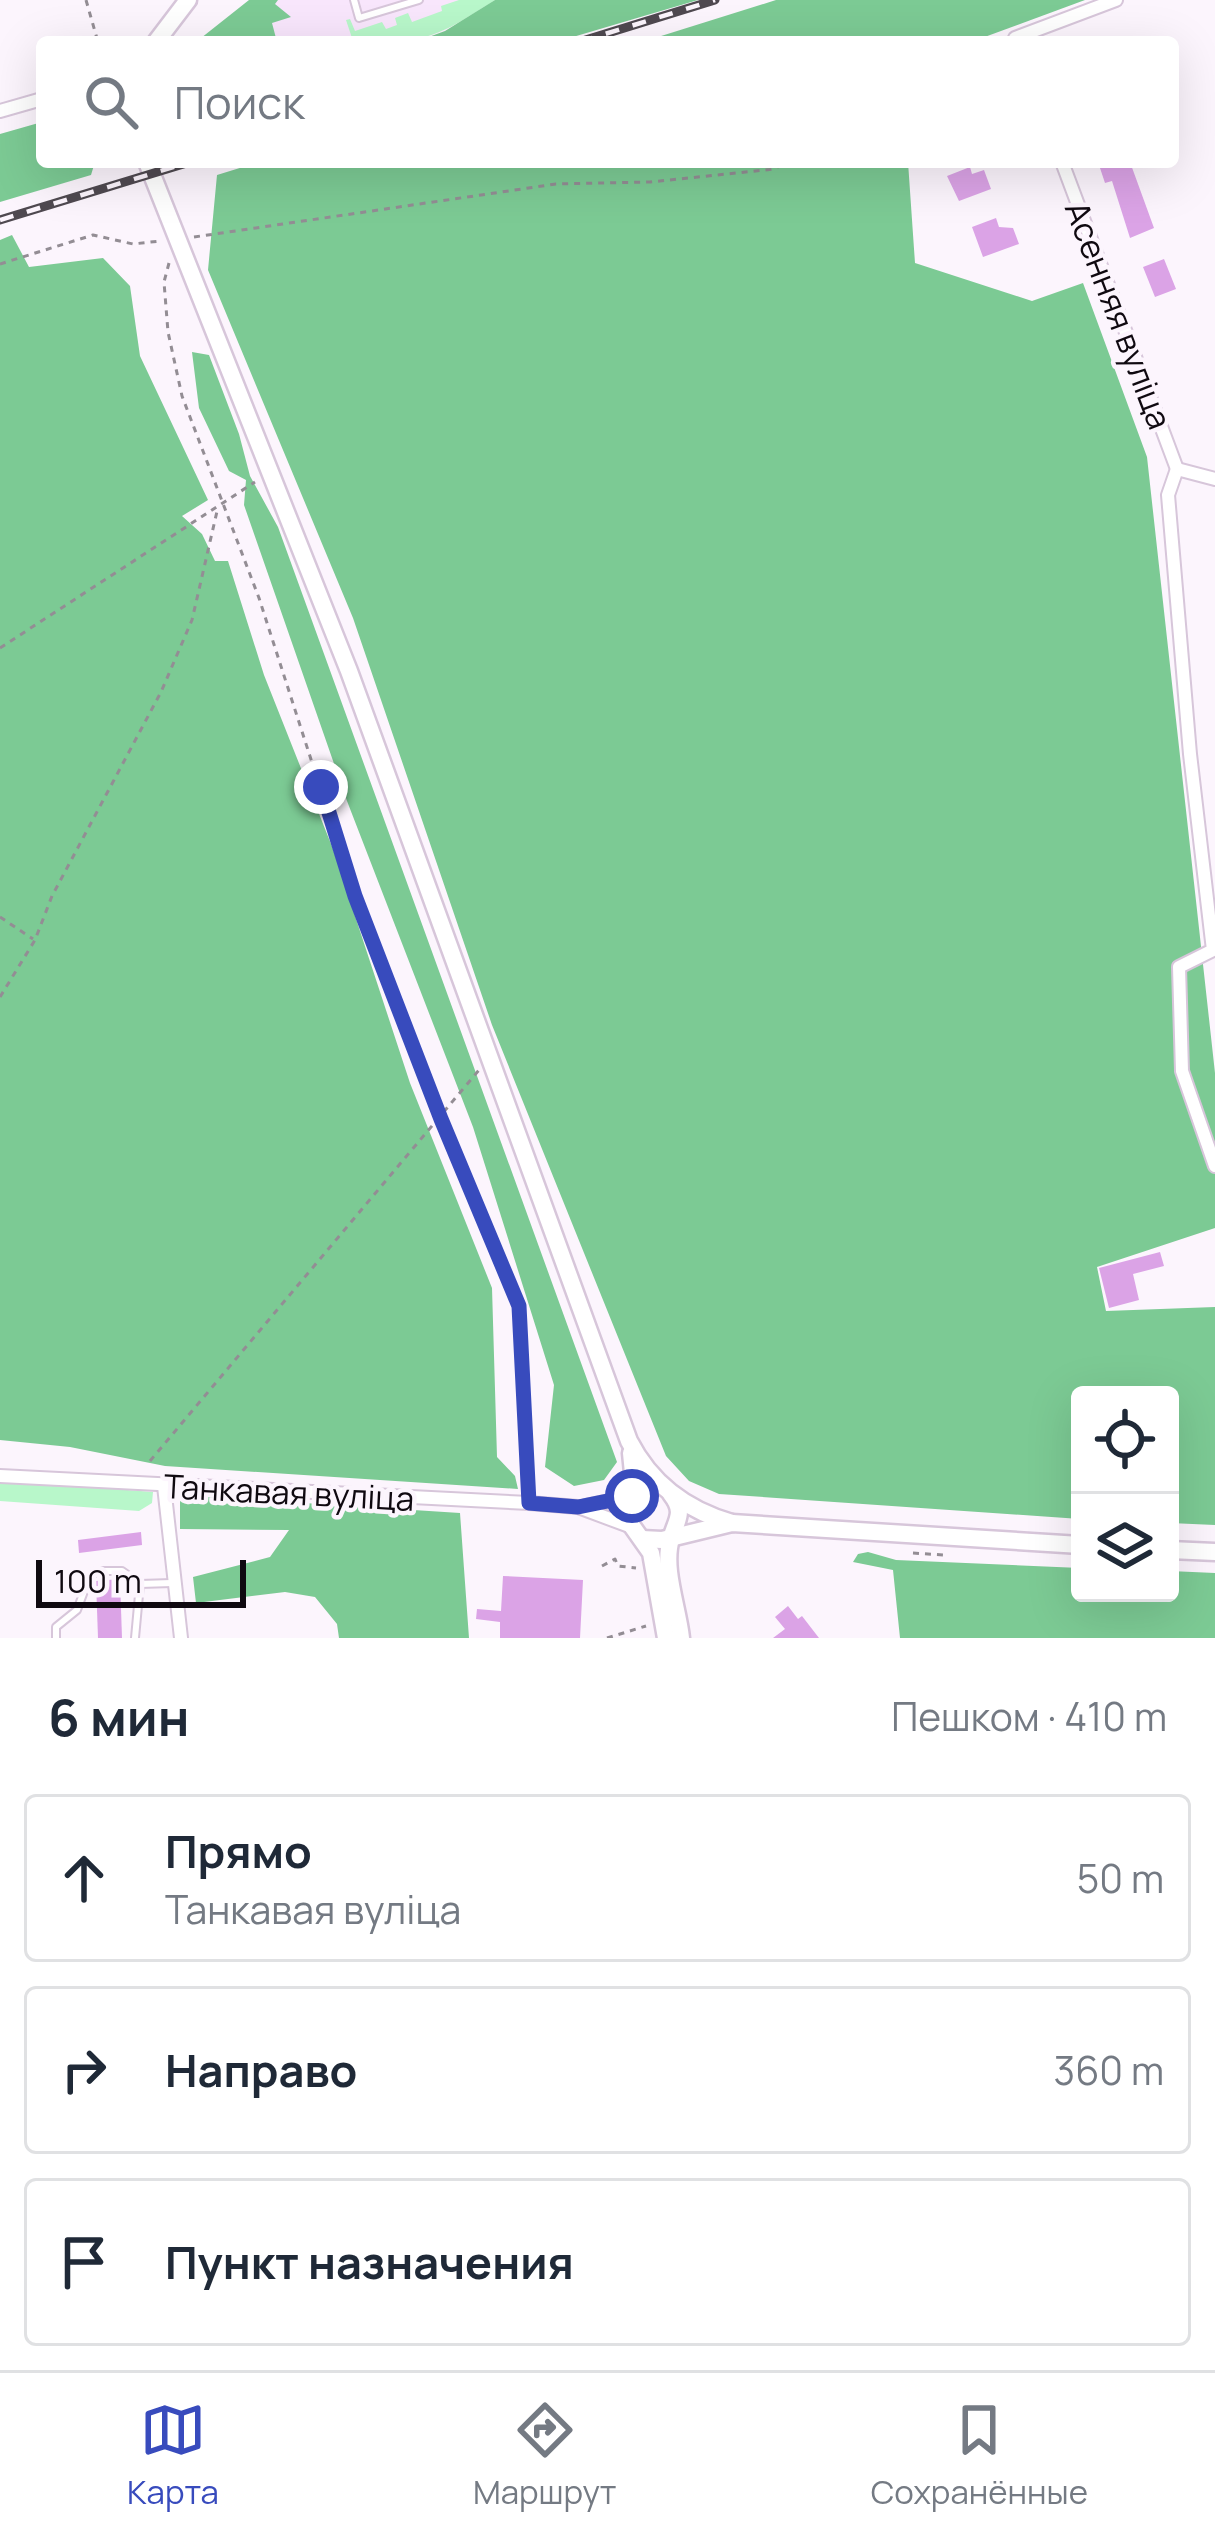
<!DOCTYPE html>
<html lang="ru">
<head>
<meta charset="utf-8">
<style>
  :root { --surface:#fff; --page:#f2f2f3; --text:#1f2937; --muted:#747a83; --line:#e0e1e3; --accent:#384bbd }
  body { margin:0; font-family:Manrope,sans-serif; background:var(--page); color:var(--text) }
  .controls { position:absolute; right:36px; bottom:36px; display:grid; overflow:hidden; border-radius:12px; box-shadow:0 12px 48px #0002 }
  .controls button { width:108px; height:108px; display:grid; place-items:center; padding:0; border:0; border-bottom:3px solid var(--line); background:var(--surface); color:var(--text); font:60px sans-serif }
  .scale { position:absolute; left:36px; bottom:30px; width:210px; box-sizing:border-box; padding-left:12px; border:6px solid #0f0910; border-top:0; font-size:33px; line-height:42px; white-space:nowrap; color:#0f0910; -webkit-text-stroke:9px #fcf5fd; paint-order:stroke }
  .stop { position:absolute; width:36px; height:36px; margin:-27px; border:9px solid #384bbd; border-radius:50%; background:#fff }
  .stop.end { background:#384bbd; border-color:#fff; box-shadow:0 3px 12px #0008 }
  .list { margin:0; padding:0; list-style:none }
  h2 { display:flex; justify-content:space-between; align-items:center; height:156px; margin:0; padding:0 48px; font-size:51px }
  h2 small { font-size:39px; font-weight:400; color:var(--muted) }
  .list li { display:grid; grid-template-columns:78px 1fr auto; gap:36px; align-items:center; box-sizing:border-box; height:168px; margin:0 24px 24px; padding:0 24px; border:3px solid var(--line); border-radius:12px }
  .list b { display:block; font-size:45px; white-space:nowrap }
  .list p { margin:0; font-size:39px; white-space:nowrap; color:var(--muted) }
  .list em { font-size:39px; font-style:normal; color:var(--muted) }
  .icon { flex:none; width:66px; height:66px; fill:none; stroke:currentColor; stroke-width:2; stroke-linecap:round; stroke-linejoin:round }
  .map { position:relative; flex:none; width:1215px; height:1638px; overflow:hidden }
  .search { position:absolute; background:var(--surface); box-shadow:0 12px 48px #0002; left:36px; right:36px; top:36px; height:132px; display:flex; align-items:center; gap:30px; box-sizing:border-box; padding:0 42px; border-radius:12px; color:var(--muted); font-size:45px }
  .sheet { height:732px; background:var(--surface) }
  nav { display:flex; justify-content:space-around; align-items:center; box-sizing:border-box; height:168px; border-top:3px solid var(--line); background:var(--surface); font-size:33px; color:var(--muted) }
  nav a { display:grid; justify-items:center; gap:6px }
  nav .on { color:var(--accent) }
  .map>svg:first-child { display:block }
  .built { fill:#f8e6fc }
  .green { fill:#b8f7ca }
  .forest { fill:#7cca94 }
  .building { fill:#dba3e6 }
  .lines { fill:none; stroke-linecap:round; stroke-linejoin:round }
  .lane-casing { stroke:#d7c6da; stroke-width:10 }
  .street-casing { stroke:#d7c6da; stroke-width:16 }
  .secondary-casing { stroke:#d7c6da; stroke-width:21 }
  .path { stroke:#938d94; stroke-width:3; stroke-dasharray:6 6; stroke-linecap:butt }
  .lane { stroke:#fff; stroke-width:6 }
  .street { stroke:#fff; stroke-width:12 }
  .secondary { stroke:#fff; stroke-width:16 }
  .rail-casing { stroke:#4f4950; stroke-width:9 }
  .rail { stroke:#fcf5fd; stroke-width:4.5; stroke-dasharray:14; stroke-linecap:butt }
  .route { stroke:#384bbd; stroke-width:15 }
  .labels { text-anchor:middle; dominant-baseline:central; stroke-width:9; stroke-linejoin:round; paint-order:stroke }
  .street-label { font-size:33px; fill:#0f0910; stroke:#fcf5fd }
</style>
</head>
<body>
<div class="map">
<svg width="1215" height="1638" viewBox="0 0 1215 1638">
  <rect width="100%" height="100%" fill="#fcf5fd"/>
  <polygon class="built" points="249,0 495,0 415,42 273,42"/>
  <g class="green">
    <path d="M459,0H495C437,37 429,42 360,42L358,37L352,38L346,20L350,19L355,31L382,22L386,29L397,25L395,18L408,13L412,22L442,11L441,6Z"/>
    <polygon points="0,1480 153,1492 152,1503 139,1511 0,1501"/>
  </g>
  <g class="forest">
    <polygon points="249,0 278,0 275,4 291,17 272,23 277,42 196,42"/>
    <polygon points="495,0 698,0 556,42 415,42 445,31"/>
    <polygon points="776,0 1085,0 971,42 642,42"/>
    <polygon points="42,122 42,162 95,162 91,175 0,202 0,134"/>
    <polygon points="259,162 908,162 915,263 1032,301 1083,283 1147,457 1215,1073 1215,1228 1097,1267 1106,1311 1215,1307 1215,1525 1170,1523 1170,1395 1080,1395 1080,1519 719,1494 689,1481 666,1456 492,1025 353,618 208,270 217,175"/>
    <polygon points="12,235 29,267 103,258 130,286 140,356 208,500 182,516 202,534 215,561 228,561 264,675 333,849 410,1083 492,1288 497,1457 515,1476 518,1489 165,1466 70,1447 0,1440 0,240"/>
    <polygon points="192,352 209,355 239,434 250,476 278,527 617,1462 604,1480 574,1486 545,1467 554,1385 473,1127 347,801 244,505 246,480 229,471 199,408"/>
    <polygon points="180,1495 460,1513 469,1638 339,1638 337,1624 315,1597 285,1592 196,1603 193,1577 270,1557 289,1530 180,1529"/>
    <polygon points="868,1552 896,1560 1080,1568 1080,1593 1170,1593 1170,1571 1215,1573 1215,1638 900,1638 893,1570 853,1562 858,1554"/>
  </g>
  <g class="building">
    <polygon points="1098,162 1130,162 1154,228 1130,238 1112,181 1105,183"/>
    <polygon points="970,167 972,174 984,170 991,189 959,201 947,176"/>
    <polygon points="996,218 999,227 1013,228 1019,244 983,257 972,227"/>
    <polygon points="1164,259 1176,289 1155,297 1143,267"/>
    <polygon points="1160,1252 1164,1266 1133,1274 1139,1300 1109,1308 1099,1268"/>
    <polygon points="141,1532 142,1545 79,1553 78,1540"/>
    <polygon points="503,1576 583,1580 580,1638 500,1638 500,1622 476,1619 477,1609 501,1611"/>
    <polygon points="120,1579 122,1638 98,1638 96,1581"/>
    <polygon points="788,1606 798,1619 802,1616 819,1638 773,1638 785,1629 775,1617"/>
  </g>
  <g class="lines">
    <defs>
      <g id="lane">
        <polyline points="354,0 359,18 419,0"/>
        <polyline points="56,1638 56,1627 77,1610 89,1578 96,1571 122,1571 140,1584 172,1583"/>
        <polyline points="135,1638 140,1584"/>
      </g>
      <g id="street">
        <polyline points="1017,42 1015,38 1116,0"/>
        <polyline points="0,111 42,99"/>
        <polyline points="1062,162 1177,469"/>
        <polyline points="1177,469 1168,495 1190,754 1213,950 1179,967 1182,1071 1215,1166"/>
        <polyline points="1177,469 1215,479"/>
        <polyline points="0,1476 529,1503 578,1507 629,1526"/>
        <polyline points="164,1486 181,1638"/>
        <polyline points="585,1506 633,1496"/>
      </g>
      <g id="secondary">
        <polyline points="156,42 188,0"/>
        <path d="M147,162L349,671L629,1441C651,1484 686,1510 732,1523"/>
        <polyline points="631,1453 634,1483 627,1519 651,1553 666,1638"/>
        <path d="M671,1494C686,1513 676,1520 671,1539C662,1568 678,1608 681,1638"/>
        <polyline points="642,1539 662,1540 732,1523 1080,1545"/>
        <polyline points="1170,1550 1215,1552"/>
      </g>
    </defs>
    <use href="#lane" class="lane-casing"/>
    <use href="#street" class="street-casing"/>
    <use href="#secondary" class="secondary-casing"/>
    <g class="path">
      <polyline points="86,0 98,42"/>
      <polyline points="194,237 556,184 650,182 775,169 785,162"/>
      <polyline points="169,263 164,282 168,332 182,396 259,598 355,896 441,1119 519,1307 528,1492"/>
      <polyline points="0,264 93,235 133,244 160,241"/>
      <polyline points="0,648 255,482"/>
      <polyline points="0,917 33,939"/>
      <polyline points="0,997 35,940 52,896 161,692 192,620 218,507"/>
      <polyline points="150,1461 479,1070"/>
      <polyline points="913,1553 944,1555"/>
      <polyline points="602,1566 615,1559 618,1566 636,1568"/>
      <polyline points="607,1638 646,1626"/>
    </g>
    <use href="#lane" class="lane"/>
    <use href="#street" class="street"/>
    <use href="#secondary" class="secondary"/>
    <defs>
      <g id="rail">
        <polyline points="579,42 715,0"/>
        <polyline points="0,220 190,162"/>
      </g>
    </defs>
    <use href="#rail" class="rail-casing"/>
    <use href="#rail" class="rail"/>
  </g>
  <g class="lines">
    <polyline class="route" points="321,787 355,896 441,1119 519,1306 529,1503 578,1507 632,1496"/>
  </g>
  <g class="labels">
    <g class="street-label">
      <text transform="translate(1119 315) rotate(69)">Асенняя вуліца</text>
      <text transform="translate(289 1492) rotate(3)">Танкавая вуліца</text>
    </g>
  </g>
</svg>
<div class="controls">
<button><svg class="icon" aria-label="locate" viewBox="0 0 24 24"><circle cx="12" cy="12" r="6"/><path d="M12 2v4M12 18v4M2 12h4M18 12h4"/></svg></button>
<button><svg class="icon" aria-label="layers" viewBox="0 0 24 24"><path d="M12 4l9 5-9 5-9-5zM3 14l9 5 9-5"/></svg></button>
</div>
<div class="scale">100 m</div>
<div class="stop" style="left:632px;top:1496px"></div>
<div class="stop end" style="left:321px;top:787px"></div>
<div class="search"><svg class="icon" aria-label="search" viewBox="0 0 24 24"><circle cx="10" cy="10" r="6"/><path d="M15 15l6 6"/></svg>Поиск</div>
</div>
<section class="sheet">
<h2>6 мин<small>Пешком · 410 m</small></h2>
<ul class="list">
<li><svg class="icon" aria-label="ahead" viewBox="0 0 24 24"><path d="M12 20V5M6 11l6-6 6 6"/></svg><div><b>Прямо</b><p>Танкавая вуліца</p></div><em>50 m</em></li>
<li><svg class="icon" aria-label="right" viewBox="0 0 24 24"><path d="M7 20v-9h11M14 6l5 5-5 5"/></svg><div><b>Направо</b></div><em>360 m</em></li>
<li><svg class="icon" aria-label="arrive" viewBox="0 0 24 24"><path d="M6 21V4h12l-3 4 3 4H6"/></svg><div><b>Пункт назначения</b></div></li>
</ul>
</section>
<nav>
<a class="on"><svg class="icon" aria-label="map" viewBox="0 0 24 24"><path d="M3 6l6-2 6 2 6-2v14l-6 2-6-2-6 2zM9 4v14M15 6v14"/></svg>Карта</a>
<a><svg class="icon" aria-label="directions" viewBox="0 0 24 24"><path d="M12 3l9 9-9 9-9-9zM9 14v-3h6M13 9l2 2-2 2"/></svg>Маршрут</a>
<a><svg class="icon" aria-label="saved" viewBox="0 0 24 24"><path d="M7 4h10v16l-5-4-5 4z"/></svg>Сохранённые</a>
</nav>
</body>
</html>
